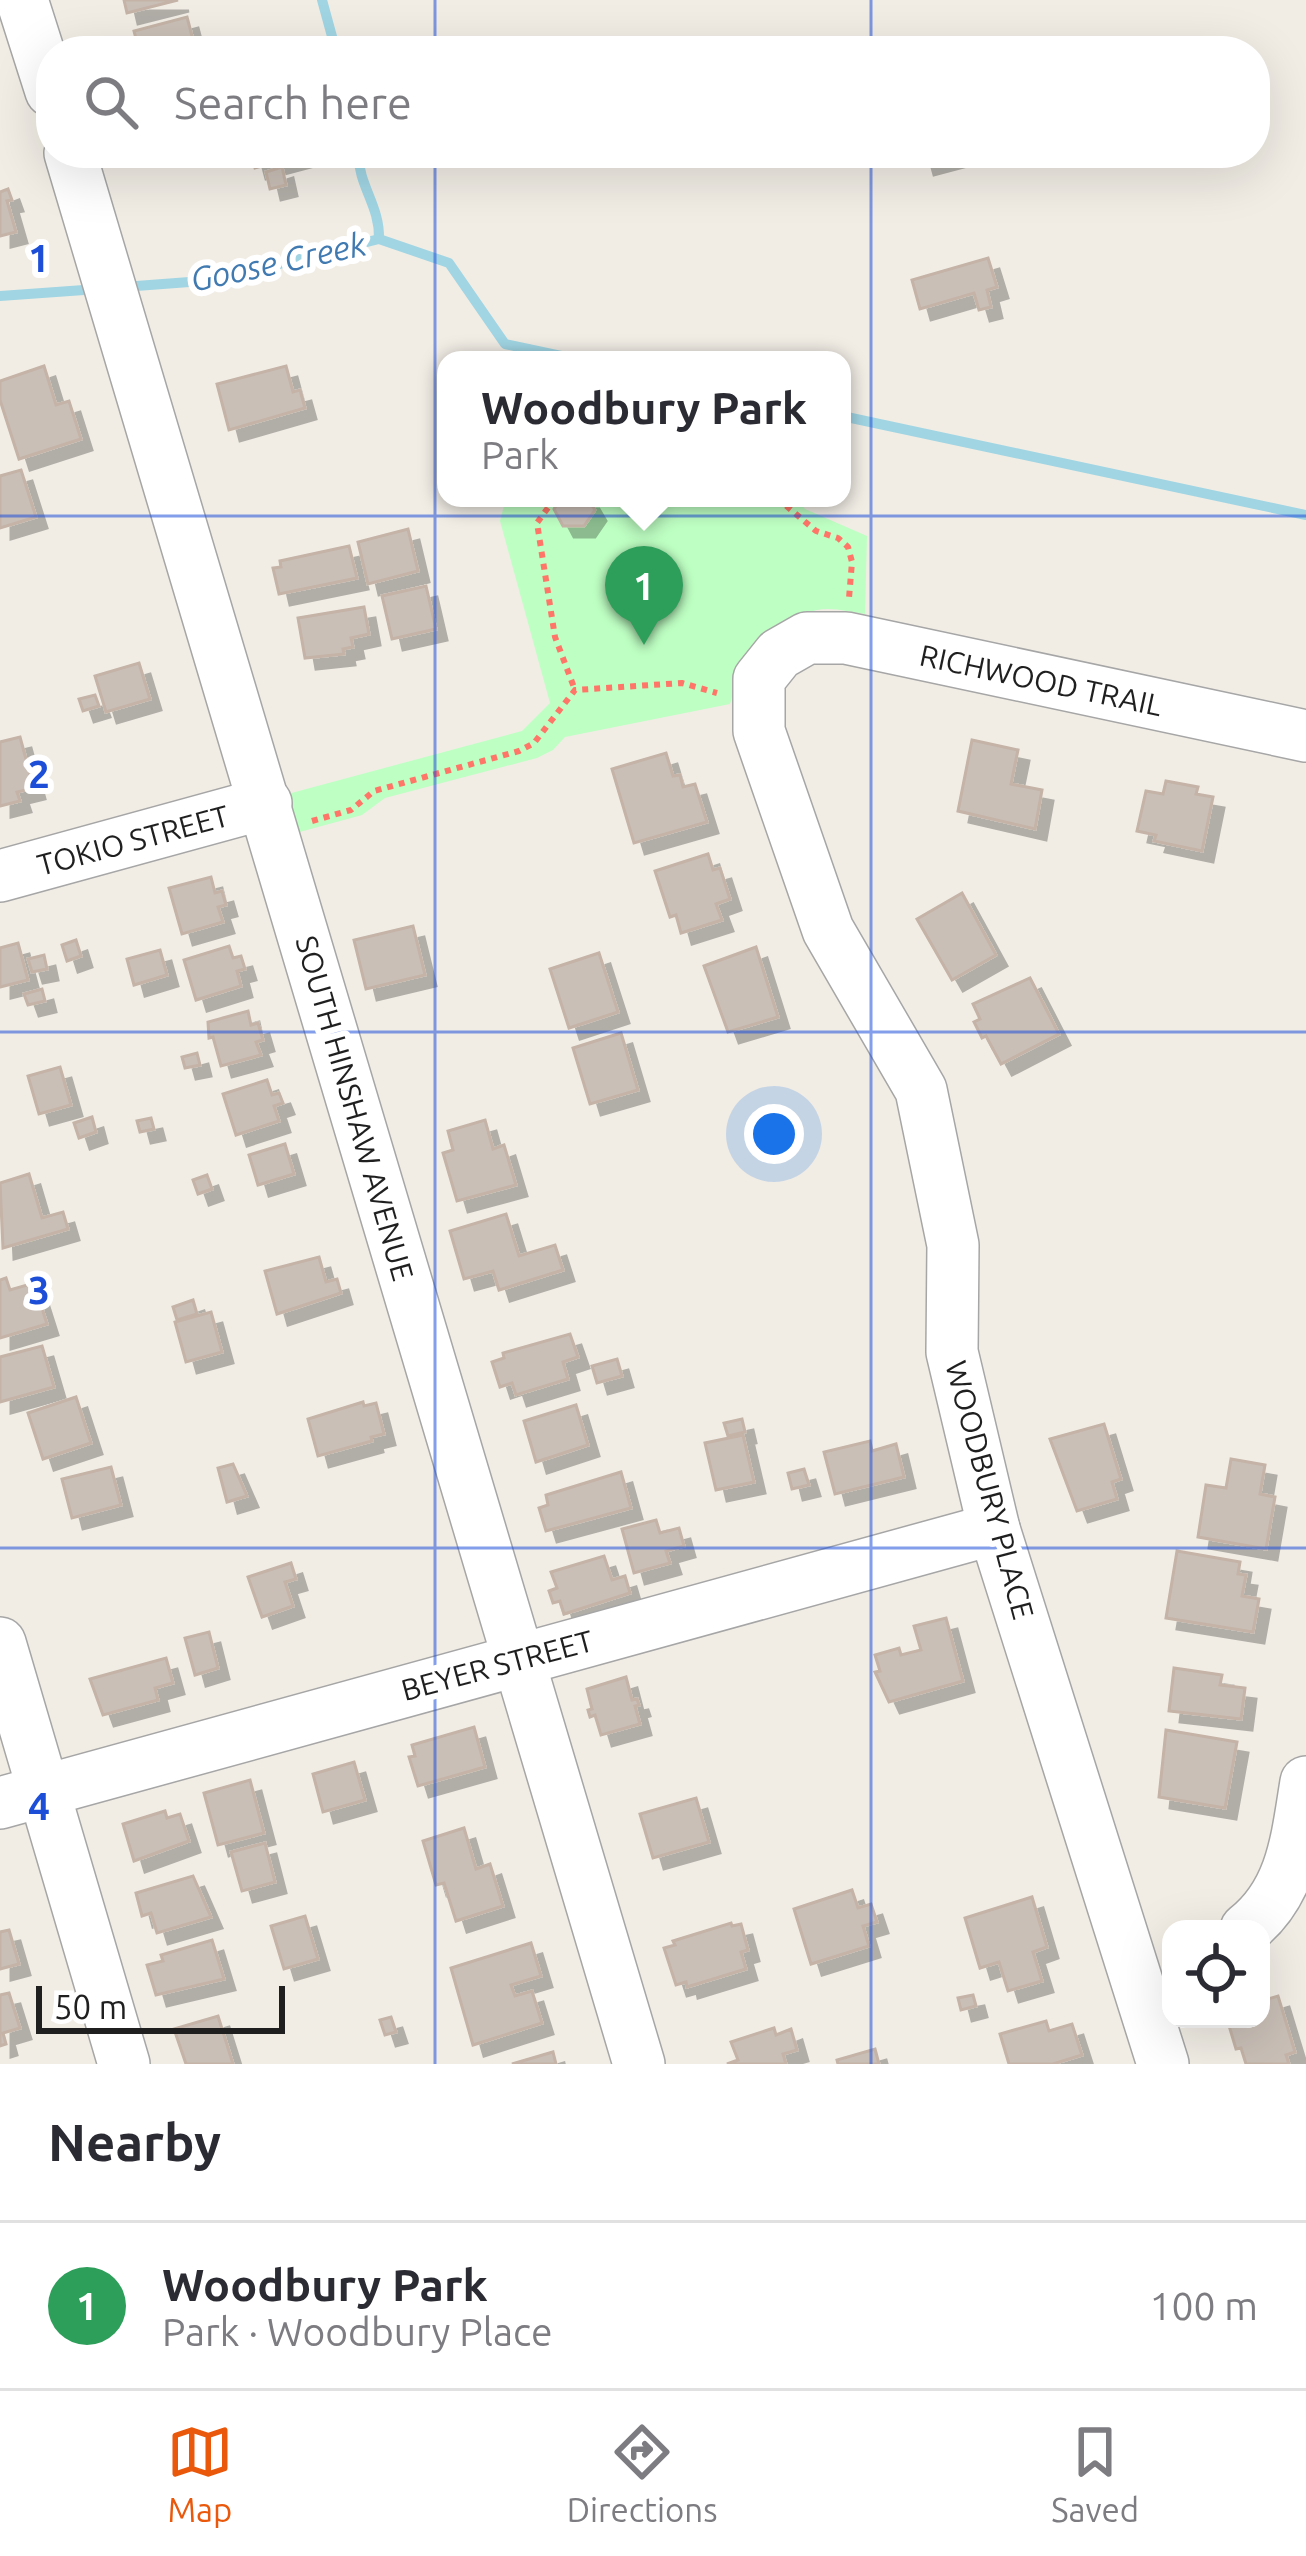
<!DOCTYPE html>
<html lang="en">
<head>
<meta charset="utf-8">
<style>
  :root { --surface:#fff; --page:#f2f2f3; --text:#2b2b33; --muted:#7c7c81; --line:#e1e1e2; --accent:#ea580c }
  body { margin:0; font-family:Ubuntu,sans-serif; background:var(--page); color:var(--text) }
  .controls { position:absolute; right:36px; bottom:36px; display:grid; overflow:hidden; border-radius:24px; box-shadow:0 12px 48px #0002 }
  .controls button { width:108px; height:108px; display:grid; place-items:center; padding:0; border:0; border-bottom:3px solid var(--line); background:var(--surface); color:var(--text); font:60px sans-serif }
  .scale { position:absolute; left:36px; bottom:30px; width:249px; box-sizing:border-box; padding-left:12px; border:6px solid #1f1f1f; border-top:0; font-size:33px; line-height:42px; white-space:nowrap; color:#1f1f1f; -webkit-text-stroke:9px #fff; paint-order:stroke }
  .you { position:absolute; left:774px; top:1134px; width:42px; height:42px; margin:-30px; border:9px solid #fff; border-radius:50%; background:#1a73e8; box-shadow:0 0 0 18px #1a73e833 }
  .badge { display:grid; place-items:center; width:78px; height:78px; border-radius:50%; background:var(--accent); color:#fff; font-size:39px; font-weight:700 }
  .pin { position:absolute; translate:-50% -99px; filter:drop-shadow(0 3px 6px #0008) }
  .pin::after { content:''; position:absolute; top:63px; width:42px; height:36px; background:inherit; clip-path:polygon(0 0,100% 0,50% 100%) }
  .popup { position:absolute; left:437px; top:351px; width:414px; height:156px; box-sizing:border-box; display:grid; place-content:center; border-radius:24px; background:var(--surface); filter:drop-shadow(0 3px 9px #0005); font-size:39px; white-space:nowrap; color:var(--muted) }
  .popup b { font-size:45px; color:var(--text) }
  .popup::after { content:''; position:absolute; left:50%; top:100%; margin-left:-24px; border:24px solid transparent; border-top-color:var(--surface) }
  .list { margin:0; padding:0; list-style:none }
  h2 { display:flex; justify-content:space-between; align-items:center; height:156px; margin:0; padding:0 48px; font-size:51px }
  h2 small { font-size:39px; font-weight:400; color:var(--muted) }
  .list li { display:grid; grid-template-columns:78px 1fr auto; gap:36px; align-items:center; box-sizing:border-box; height:168px; padding:0 48px; border-top:3px solid var(--line) }
  .list b { display:block; font-size:45px; white-space:nowrap }
  .list p { margin:0; font-size:39px; white-space:nowrap; color:var(--muted) }
  .list em { font-size:39px; font-style:normal; color:var(--muted) }
  .icon { flex:none; width:66px; height:66px; fill:none; stroke:currentColor; stroke-width:2; stroke-linecap:round; stroke-linejoin:round }
  .map { position:relative; flex:none; width:1306px; height:2064px; overflow:hidden }
  .search { position:absolute; background:var(--surface); box-shadow:0 12px 48px #0002; left:36px; right:36px; top:36px; height:132px; display:flex; align-items:center; gap:30px; box-sizing:border-box; padding:0 42px; border-radius:48px; color:var(--muted); font-size:45px }
  .sheet { height:324px; background:var(--surface) }
  nav { display:flex; justify-content:space-around; align-items:center; box-sizing:border-box; height:168px; border-top:3px solid var(--line); background:var(--surface); font-size:33px; color:var(--muted) }
  nav a { display:grid; justify-items:center; gap:6px }
  nav .on { color:var(--accent) }
  .map>svg:first-child { display:block }
  .park { fill:#beffc3 }
  .lines { fill:none; stroke-linecap:round; stroke-linejoin:round }
  .stream { stroke:#a1d5e3; stroke-width:10 }
  .building { fill:#c9bfb7; stroke:#c4b3a6; stroke-width:3; filter:url(#shadow) }
  .minor-casing { stroke:#a6a6a6; stroke-width:54 }
  .path { stroke:#ff7568; stroke-width:6; stroke-dasharray:6 6; stroke-linecap:butt }
  .minor { stroke:#fff; stroke-width:51 }
  .grid { fill:none; stroke:#1d4ed8; stroke-width:3; stroke-opacity:0.55 }
  .labels { text-anchor:middle; dominant-baseline:central; stroke-width:12; stroke-linejoin:round; paint-order:stroke }
  .street-label { font-size:30px; fill:#1f1f1f; stroke:#fff }
  .water-label { font-size:33px; font-style:italic; fill:#407ab1; stroke:#fff }
  .grid-label { font-size:39px; text-anchor:middle; font-weight:bold; fill:#1d4ed8; stroke:#fff; stroke-width:12; stroke-linejoin:round; paint-order:stroke }
</style>
</head>
<body>
<div class="map">
<svg width="1306" height="2064" viewBox="0 0 1306 2064">
  <defs>
    <filter id="shadow"><feDropShadow dx="11" dy="11" stdDeviation="0" flood-color="#0004"/></filter>
  </defs>
  <rect width="100%" height="100%" fill="#f1ede5"/>
  <path class="park" d="M506,498H796L805,509L867,536L865,614C850,612 833,607 817,610C774,619 741,665 730,704L565,737L553,750L537,758L385,798L362,815L296,833L284,795L522,731L550,703L500,521Z"/>
  <g class="lines">
    <g class="stream">
      <polyline points="322,0 336,51"/>
      <path d="M358,153C359,187 380,206 379,239"/>
      <polyline points="123,287 216,280 379,239 449,263 505,344 580,360"/>
      <polyline points="0,296 98,289"/>
      <polyline points="842,416 1306,515"/>
    </g>
  </g>
  <g class="building">
    <polygon points="124,0 178,0 127,13"/>
    <polygon points="187,17 196,51 114,51 137,43 134,31"/>
    <polygon points="251,153 311,153 255,168"/>
    <polygon points="920,153 964,153 923,164"/>
    <polygon points="282,167 286,185 270,189 266,172"/>
    <polygon points="8,189 12,200 7,201 16,232 0,236 0,192"/>
    <polygon points="988,258 997,287 987,290 991,307 979,310 974,293 920,309 912,280"/>
    <polygon points="44,366 56,405 69,401 81,439 19,459 0,400 0,381"/>
    <polygon points="286,366 293,392 300,390 305,408 229,430 217,384"/>
    <polygon points="21,470 36,517 0,528 0,476"/>
    <polygon points="561,498 588,498 595,510 584,526 563,526 554,509"/>
    <polygon points="408,529 418,571 368,584 358,542"/>
    <polygon points="349,546 357,578 279,594 273,568 281,567 280,561"/>
    <polygon points="426,586 436,629 392,639 382,596"/>
    <polygon points="364,607 369,634 351,638 353,647 343,649 344,654 305,658 298,618"/>
    <polygon points="139,663 150,699 106,712 95,676"/>
    <polygon points="95,695 99,706 83,711 79,699"/>
    <polygon points="20,737 34,788 17,792 20,801 0,806 0,742"/>
    <polygon points="972,740 1018,750 1011,784 1042,790 1035,829 958,811"/>
    <polygon points="666,753 673,776 680,775 683,787 695,784 707,822 634,843 612,769"/>
    <polygon points="1166,781 1198,787 1196,794 1213,797 1202,851 1154,841 1156,835 1137,831 1146,791 1163,794"/>
    <polygon points="708,854 713,870 720,868 730,899 716,904 722,920 681,933 676,915 670,917 655,871"/>
    <polygon points="211,877 215,893 222,891 226,905 218,907 223,922 182,934 169,888"/>
    <polygon points="962,893 996,955 952,980 917,919"/>
    <polygon points="413,926 425,975 366,989 354,940"/>
    <polygon points="76,940 81,956 67,961 62,945"/>
    <polygon points="18,943 28,980 0,987 0,948"/>
    <polygon points="229,946 233,958 241,956 245,969 237,971 241,986 196,1000 184,960"/>
    <polygon points="756,947 778,1017 728,1032 704,966"/>
    <polygon points="160,950 167,975 134,985 127,959"/>
    <polygon points="599,953 618,1012 569,1028 550,969"/>
    <polygon points="44,955 47,969 32,972 28,959"/>
    <polygon points="1030,978 1059,1034 1001,1064 986,1036 982,1038 974,1022 980,1019 973,1004"/>
    <polygon points="42,989 45,1001 28,1005 24,994"/>
    <polygon points="248,1011 251,1025 258,1023 263,1040 256,1042 261,1055 221,1066 213,1037 209,1038 208,1022"/>
    <polygon points="621,1033 638,1090 590,1104 573,1048"/>
    <polygon points="197,1053 200,1065 185,1068 182,1057"/>
    <polygon points="60,1067 71,1105 39,1114 28,1076"/>
    <polygon points="267,1080 272,1095 279,1093 283,1103 274,1106 279,1121 236,1135 223,1094"/>
    <polygon points="92,1117 96,1132 79,1138 74,1123"/>
    <polygon points="151,1118 154,1129 140,1132 137,1121"/>
    <polygon points="485,1120 493,1149 504,1145 516,1185 457,1201 443,1153 453,1150 448,1131"/>
    <polygon points="285,1144 294,1174 258,1185 249,1155"/>
    <polygon points="29,1174 42,1218 63,1212 68,1229 3,1248 0,1183"/>
    <polygon points="207,1175 212,1189 198,1194 193,1180"/>
    <polygon points="506,1214 519,1256 555,1245 563,1270 499,1290 493,1271 464,1279 450,1231"/>
    <polygon points="319,1257 326,1282 337,1279 341,1293 277,1314 265,1271"/>
    <polygon points="6,1278 10,1290 34,1283 47,1324 0,1338 0,1280"/>
    <polygon points="193,1300 197,1314 177,1320 173,1307"/>
    <polygon points="211,1312 222,1352 186,1362 175,1322"/>
    <polygon points="570,1334 578,1357 563,1362 568,1379 516,1395 512,1383 500,1387 492,1362 504,1358 503,1353"/>
    <polygon points="42,1346 54,1387 0,1402 0,1357"/>
    <polygon points="617,1359 622,1376 597,1383 592,1366"/>
    <polygon points="76,1397 91,1443 43,1459 28,1413"/>
    <polygon points="363,1402 364,1406 376,1403 384,1434 371,1437 372,1441 318,1456 308,1419"/>
    <polygon points="576,1405 588,1445 536,1462 524,1421"/>
    <polygon points="742,1419 745,1432 728,1436 724,1423"/>
    <polygon points="1104,1424 1121,1479 1112,1482 1117,1499 1077,1511 1050,1439"/>
    <polygon points="743,1435 754,1482 716,1490 705,1443"/>
    <polygon points="870,1441 872,1451 896,1444 904,1477 835,1494 824,1452"/>
    <polygon points="1231,1459 1265,1465 1260,1494 1275,1497 1266,1549 1198,1537 1206,1485 1226,1488"/>
    <polygon points="233,1464 247,1496 227,1502 218,1468"/>
    <polygon points="111,1467 121,1505 72,1518 62,1479"/>
    <polygon points="804,1469 809,1485 792,1489 788,1473"/>
    <polygon points="621,1472 631,1508 546,1531 539,1508 548,1505 546,1495"/>
    <polygon points="656,1520 660,1533 679,1528 684,1546 666,1551 670,1563 634,1573 622,1529"/>
    <polygon points="1177,1551 1240,1562 1238,1574 1246,1575 1242,1596 1259,1599 1253,1632 1166,1618"/>
    <polygon points="604,1556 612,1580 625,1576 630,1593 564,1614 560,1601 553,1603 549,1591 557,1588 551,1572"/>
    <polygon points="291,1563 296,1579 285,1582 293,1606 262,1617 248,1577"/>
    <polygon points="946,1618 963,1681 889,1702 875,1672 880,1671 875,1655 899,1648 901,1655 921,1650 914,1626"/>
    <polygon points="209,1632 218,1668 195,1675 185,1638"/>
    <polygon points="166,1658 173,1683 155,1688 158,1700 103,1715 90,1679"/>
    <polygon points="1174,1668 1222,1675 1220,1685 1245,1688 1241,1719 1169,1711"/>
    <polygon points="626,1677 632,1700 637,1699 639,1705 635,1706 640,1724 601,1735 595,1715 590,1717 588,1710 592,1709 587,1689"/>
    <polygon points="474,1727 485,1767 418,1786 409,1757 415,1756 412,1745"/>
    <polygon points="1166,1730 1237,1742 1225,1808 1159,1797"/>
    <polygon points="354,1762 365,1800 323,1812 313,1774"/>
    <polygon points="250,1780 264,1833 218,1845 204,1793"/>
    <polygon points="696,1798 709,1842 653,1858 640,1814"/>
    <polygon points="165,1811 167,1818 180,1814 189,1841 134,1861 123,1824"/>
    <polygon points="464,1828 476,1869 490,1864 503,1906 456,1921 444,1883 436,1885 423,1841"/>
    <polygon points="265,1843 275,1882 242,1891 231,1852"/>
    <polygon points="193,1876 211,1917 157,1933 151,1913 142,1916 136,1893"/>
    <polygon points="852,1890 858,1908 871,1904 877,1922 863,1926 869,1946 811,1964 794,1909"/>
    <polygon points="1032,1897 1047,1947 1033,1952 1042,1981 1008,1991 999,1962 980,1968 965,1918"/>
    <polygon points="305,1916 318,1959 284,1969 271,1926"/>
    <polygon points="731,1923 732,1926 741,1924 748,1950 741,1952 746,1969 687,1987 686,1982 676,1985 664,1948 675,1945 673,1941"/>
    <polygon points="9,1930 19,1964 0,1969 0,1932"/>
    <polygon points="212,1940 224,1979 156,1995 147,1965 163,1961 161,1955"/>
    <polygon points="531,1943 541,1976 511,1985 515,1996 532,1991 542,2023 473,2045 451,1968"/>
    <polygon points="9,1993 20,2028 3,2033 6,2044 0,2046 0,1995"/>
    <polygon points="973,1995 976,2006 961,2010 958,1998"/>
    <polygon points="1278,1996 1295,2052 1286,2055 1289,2064 1246,2064 1241,2048 1236,2049 1227,2019 1261,2019 1261,2001"/>
    <polygon points="218,2016 233,2064 186,2064 174,2029"/>
    <polygon points="391,2017 396,2032 385,2035 380,2020"/>
    <polygon points="1046,2021 1049,2031 1072,2024 1082,2055 1053,2064 1009,2064 1000,2034"/>
    <polygon points="774,2028 776,2035 791,2029 797,2050 783,2054 786,2064 727,2064 738,2060 731,2042"/>
    <polygon points="875,2049 879,2064 838,2064 837,2060"/>
    <polygon points="553,2052 556,2064 512,2064"/>
  </g>
  <g class="lines">
    <defs>
      <g id="minor">
        <polyline points="22,0 51,91"/>
        <polyline points="70,153 639,2064"/>
        <polyline points="0,876 266,803"/>
        <polyline points="0,1643 124,2064"/>
        <polyline points="0,1803 994,1529"/>
        <path d="M1246,1929C1293,1892 1297,1837 1306,1782"/>
        <polyline points="1163,2064 994,1529 952,1352 953,1245 921,1090 828,930 759,731 759,679 779,654 807,638 846,638 1306,736"/>
      </g>
    </defs>
    <use href="#minor" class="minor-casing"/>
    <g class="path">
      <polyline points="555,498 537,523 555,637 575,690"/>
      <polyline points="777,498 816,531 838,538 848,547 852,562 849,598"/>
      <polyline points="312,821 351,810 374,791 519,751 534,743 575,690 682,683 717,693"/>
    </g>
    <use href="#minor" class="minor"/>
  </g>
  <path class="grid" d="M435,0V51M871,0V51M435,153V2064M871,153V2064M0,516H1306M0,1032H1306M0,1548H1306"/>
  <g class="labels">
    <g class="street-label">
      <text transform="translate(1041 680) rotate(12)">RICHWOOD TRAIL</text>
      <text transform="translate(133 840) rotate(-15)">TOKIO STREET</text>
      <text transform="translate(355 1108) rotate(74)">SOUTH HINSHAW AVENUE</text>
      <text transform="translate(990 1490) rotate(75)">WOODBURY PLACE</text>
      <text transform="translate(497 1665) rotate(-15)">BEYER STREET</text>
    </g>
    <g class="water-label">
      <text transform="translate(278 261) rotate(-12)">Goose Creek</text>
    </g>
  </g>
  <g class="grid-label">
    <text x="39" y="272">1</text>
    <text x="39" y="788">2</text>
    <text x="39" y="1304">3</text>
    <text x="39" y="1820">4</text>
  </g>
</svg>
<div class="controls">
<button><svg class="icon" aria-label="locate" viewBox="0 0 24 24"><circle cx="12" cy="12" r="6"/><path d="M12 2v4M12 18v4M2 12h4M18 12h4"/></svg></button>
</div>
<div class="scale">50 m</div>
<div class="you"></div>
<div class="pin badge" style="left:644px;top:645px;background:#2e9e5b">1</div>
<div class="popup"><b>Woodbury Park</b>Park</div>
<div class="search"><svg class="icon" aria-label="search" viewBox="0 0 24 24"><circle cx="10" cy="10" r="6"/><path d="M15 15l6 6"/></svg>Search here</div>
</div>
<section class="sheet">
<h2>Nearby<small></small></h2>
<ul class="list">
<li><span class="badge" style="background:#2e9e5b">1</span><div><b>Woodbury Park</b><p>Park · Woodbury Place</p></div><em>100 m</em></li>
</ul>
</section>
<nav>
<a class="on"><svg class="icon" aria-label="map" viewBox="0 0 24 24"><path d="M3 6l6-2 6 2 6-2v14l-6 2-6-2-6 2zM9 4v14M15 6v14"/></svg>Map</a>
<a><svg class="icon" aria-label="directions" viewBox="0 0 24 24"><path d="M12 3l9 9-9 9-9-9zM9 14v-3h6M13 9l2 2-2 2"/></svg>Directions</a>
<a><svg class="icon" aria-label="saved" viewBox="0 0 24 24"><path d="M7 4h10v16l-5-4-5 4z"/></svg>Saved</a>
</nav>
</body>
</html>
